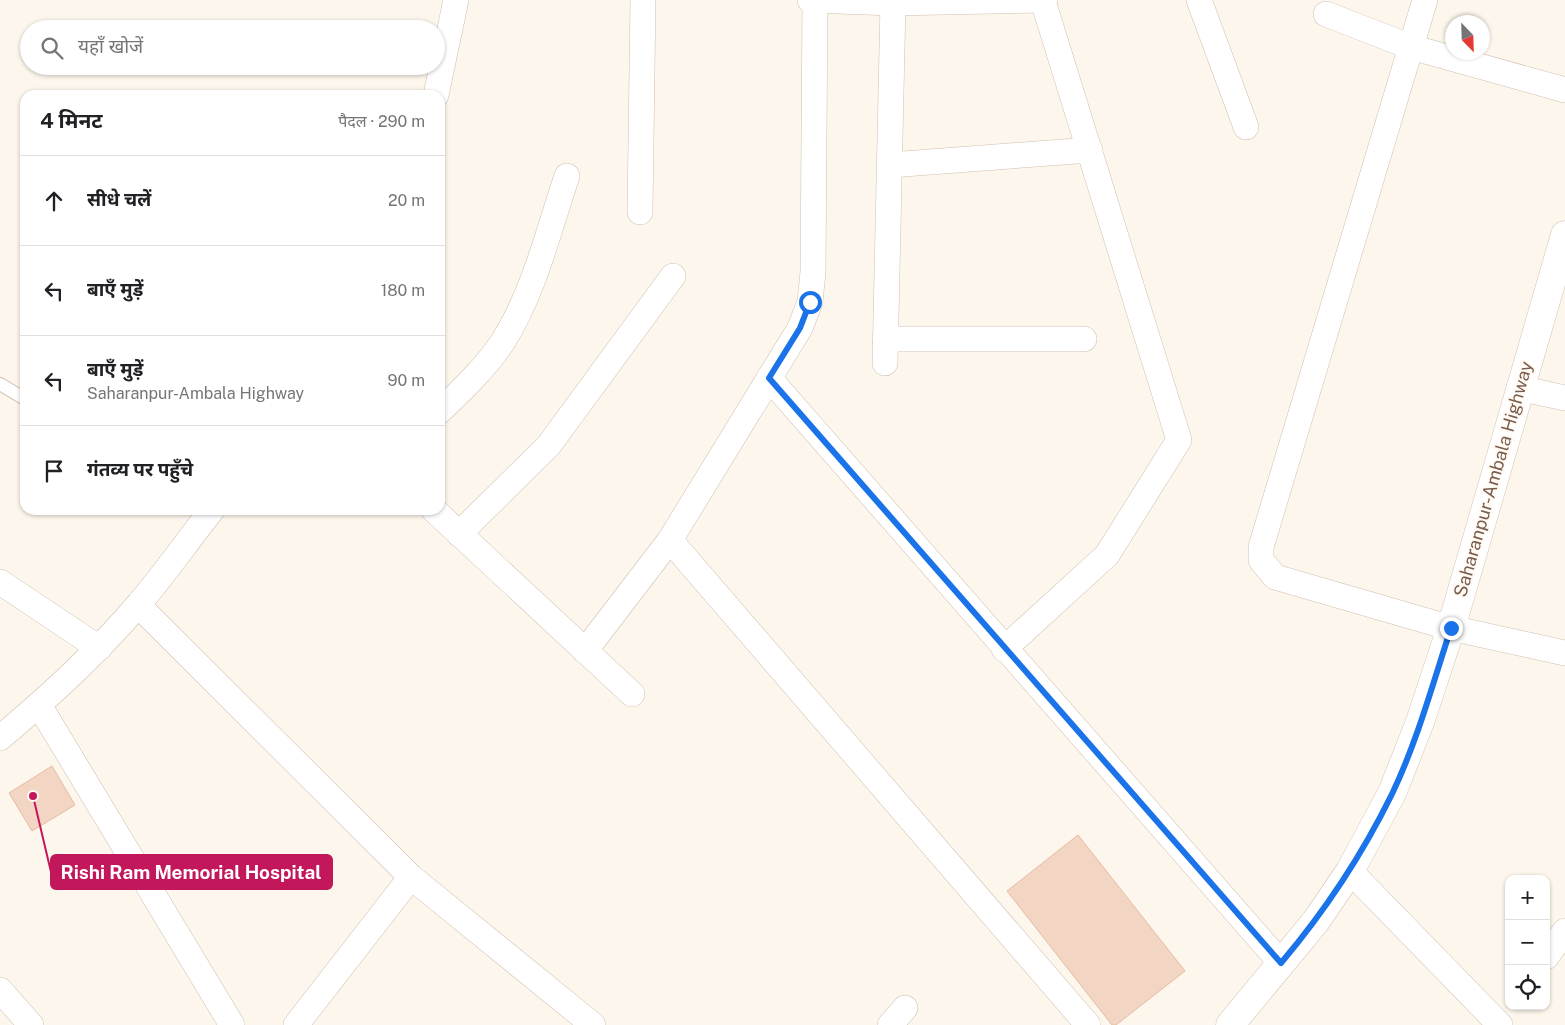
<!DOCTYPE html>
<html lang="hi">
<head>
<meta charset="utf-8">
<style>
  :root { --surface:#fff; --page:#f2f2f2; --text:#202124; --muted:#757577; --line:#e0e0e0 }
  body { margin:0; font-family:"Public Sans","Noto Sans Devanagari",sans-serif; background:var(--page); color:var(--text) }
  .controls { position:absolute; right:15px; bottom:15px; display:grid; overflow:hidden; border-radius:10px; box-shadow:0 1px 4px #0004 }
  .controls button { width:45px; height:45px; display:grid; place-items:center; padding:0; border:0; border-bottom:1px solid var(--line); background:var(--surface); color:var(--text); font:25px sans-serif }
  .compass { position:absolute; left:1445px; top:15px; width:45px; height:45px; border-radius:50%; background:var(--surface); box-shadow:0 1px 4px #0004; rotate:157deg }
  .stop { position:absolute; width:15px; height:15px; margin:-11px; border:4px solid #1a73e8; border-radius:50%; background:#fff }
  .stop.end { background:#1a73e8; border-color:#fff; box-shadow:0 1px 5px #0008 }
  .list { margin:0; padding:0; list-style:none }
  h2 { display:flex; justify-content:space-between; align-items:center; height:65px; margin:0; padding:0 20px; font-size:21px }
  h2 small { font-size:16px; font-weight:400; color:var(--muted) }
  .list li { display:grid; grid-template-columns:32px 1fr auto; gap:15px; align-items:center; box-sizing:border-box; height:90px; padding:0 20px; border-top:1px solid var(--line) }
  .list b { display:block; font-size:19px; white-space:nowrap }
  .list p { margin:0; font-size:16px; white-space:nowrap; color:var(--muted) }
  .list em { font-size:16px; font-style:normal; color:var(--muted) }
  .icon { flex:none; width:28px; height:28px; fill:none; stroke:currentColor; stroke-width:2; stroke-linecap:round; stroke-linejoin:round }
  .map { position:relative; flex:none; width:1565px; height:1025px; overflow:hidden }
  .search { position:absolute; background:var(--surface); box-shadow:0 1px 4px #0004; left:20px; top:20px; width:425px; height:55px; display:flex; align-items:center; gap:12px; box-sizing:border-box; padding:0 18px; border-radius:28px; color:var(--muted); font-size:19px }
  .panel { position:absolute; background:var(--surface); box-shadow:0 1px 4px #0004; left:20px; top:90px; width:425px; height:425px; border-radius:15px }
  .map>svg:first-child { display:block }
  .building { fill:#f3d5c3; stroke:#e6bba3 }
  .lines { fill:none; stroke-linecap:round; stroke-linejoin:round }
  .lane-casing { stroke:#d1beb0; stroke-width:14 }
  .street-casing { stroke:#d1beb0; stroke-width:26 }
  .secondary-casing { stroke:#d6c0b0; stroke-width:29 }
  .lane { stroke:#fff; stroke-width:12 }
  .street { stroke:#fff; stroke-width:25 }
  .secondary { stroke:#fff; stroke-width:28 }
  .route { stroke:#1a73e8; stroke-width:6 }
  .labels { text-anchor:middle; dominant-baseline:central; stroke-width:4; stroke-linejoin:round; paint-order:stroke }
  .street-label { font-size:18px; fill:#7a5c4d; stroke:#fffaf3 }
  .leader { fill:none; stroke:#c2185b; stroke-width:2 }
  .callout-dot { fill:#c2185b; stroke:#fffaf3; stroke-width:2 }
  .callout { fill:#c2185b; stroke:#c2185b; stroke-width:2 }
  .callout-label { font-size:19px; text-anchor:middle; font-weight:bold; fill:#fff }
</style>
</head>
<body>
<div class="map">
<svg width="1565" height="1025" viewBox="0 0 1565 1025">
  <rect width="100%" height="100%" fill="#fdf6ec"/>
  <g class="building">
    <polygon points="52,766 75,805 32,831 9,793"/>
    <polygon points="1078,835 1185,971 1116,1025 1112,1025 1007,891"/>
  </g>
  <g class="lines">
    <defs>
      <polyline id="lane" points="0,384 25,399"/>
      <g id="street">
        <polyline points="810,0 893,3 1045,0"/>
        <polyline points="1199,0 1246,127"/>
        <polyline points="1425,0 1261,547 1261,560 1275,577 1451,628 1565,653"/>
        <polyline points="815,1 813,272 810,302 800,328 670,540 1088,1025"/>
        <polyline points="1326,14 1411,47 1565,90"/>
        <polyline points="436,95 456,0"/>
        <polyline points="890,165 1090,150"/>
        <polyline points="640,212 643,0"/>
        <polyline points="885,339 1084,339"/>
        <polyline points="885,363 893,3"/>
        <polyline points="769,378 1281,963"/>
        <polyline points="1519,388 1565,398"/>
        <path d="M440,411C462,390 485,368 502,343C534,293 548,232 567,176"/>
        <polyline points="434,510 632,694"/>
        <polyline points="459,534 549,445 673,276"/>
        <polyline points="0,582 99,648"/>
        <polyline points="138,605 411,877 593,1025"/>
        <polyline points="1004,649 1107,555 1179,440 1043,1"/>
        <polyline points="585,651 670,540"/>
        <polyline points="39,705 232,1025"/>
        <path d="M0,738C49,697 96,654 137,606C164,575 187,541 212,510"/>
        <polyline points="1350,871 1500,1025"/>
        <polyline points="1546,957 1565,931"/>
        <polyline points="0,990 31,1025"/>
        <polyline points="296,1025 411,877"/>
        <polyline points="890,1025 905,1008"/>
      </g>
      <polyline id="secondary" points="1230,1025 1316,921 1350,871 1392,793 1420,722 1451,628 1565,235"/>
    </defs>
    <use href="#lane" class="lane-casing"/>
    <use href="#street" class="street-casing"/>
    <use href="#secondary" class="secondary-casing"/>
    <use href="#lane" class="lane"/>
    <use href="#street" class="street"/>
    <use href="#secondary" class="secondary"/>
  </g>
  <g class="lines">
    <path class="route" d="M810,302L800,328L769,378L1281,963C1325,911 1362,855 1392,794C1417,742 1433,683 1451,628"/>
  </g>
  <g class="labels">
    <g class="street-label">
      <text transform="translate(1493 479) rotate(-74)">Saharanpur-Ambala Highway</text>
    </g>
  </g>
  <path class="leader" d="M33 796L51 872"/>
  <circle class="callout-dot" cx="33" cy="796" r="5"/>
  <rect class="callout" x="51" y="855" width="281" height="34" rx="5"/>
  <g class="callout-label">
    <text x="191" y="879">Rishi Ram Memorial Hospital</text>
  </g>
</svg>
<div class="controls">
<button>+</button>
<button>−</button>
<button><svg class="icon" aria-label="locate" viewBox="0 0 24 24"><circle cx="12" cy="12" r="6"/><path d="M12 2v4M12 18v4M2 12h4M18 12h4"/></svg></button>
</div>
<svg class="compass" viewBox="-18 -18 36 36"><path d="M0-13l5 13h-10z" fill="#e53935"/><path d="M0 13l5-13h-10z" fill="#757577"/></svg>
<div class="stop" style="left:810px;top:302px"></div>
<div class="stop end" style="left:1451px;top:628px"></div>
<div class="search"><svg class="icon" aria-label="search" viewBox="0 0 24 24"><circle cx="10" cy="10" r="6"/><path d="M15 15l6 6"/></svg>यहाँ खोजें</div>
<section class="panel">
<h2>4 मिनट<small>पैदल · 290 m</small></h2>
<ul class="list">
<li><svg class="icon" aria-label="ahead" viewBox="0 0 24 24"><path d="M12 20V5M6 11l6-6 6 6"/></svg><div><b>सीधे चलें</b></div><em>20 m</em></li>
<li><svg class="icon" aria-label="left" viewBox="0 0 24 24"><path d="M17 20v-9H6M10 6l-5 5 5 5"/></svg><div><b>बाएँ मुड़ें</b></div><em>180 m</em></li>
<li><svg class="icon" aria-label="left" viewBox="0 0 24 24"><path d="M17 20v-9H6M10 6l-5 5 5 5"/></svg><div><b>बाएँ मुड़ें</b><p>Saharanpur-Ambala Highway</p></div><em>90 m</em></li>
<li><svg class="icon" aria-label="arrive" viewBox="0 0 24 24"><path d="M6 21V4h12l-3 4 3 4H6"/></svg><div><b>गंतव्य पर पहुँचे</b></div></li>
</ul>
</section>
</div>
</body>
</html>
